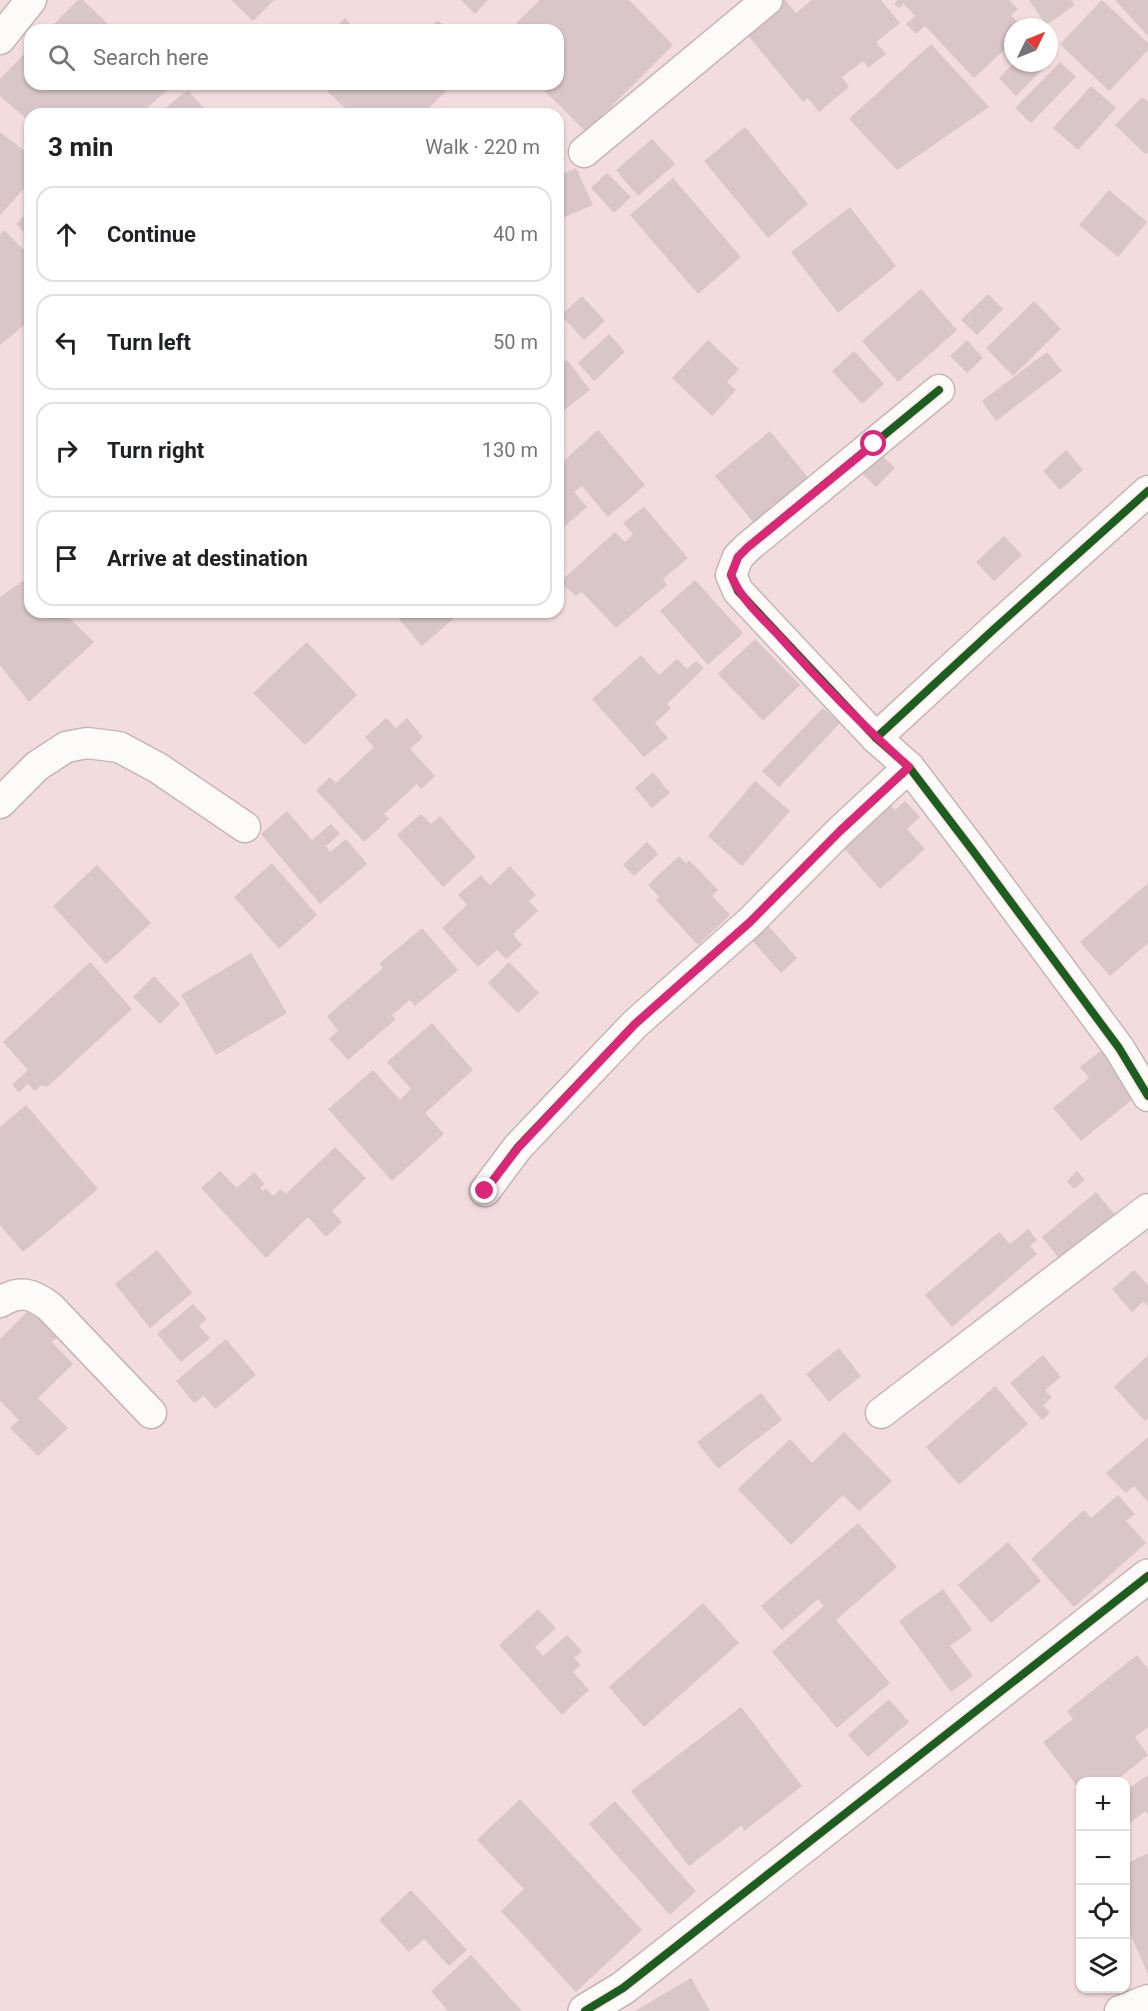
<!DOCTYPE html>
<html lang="en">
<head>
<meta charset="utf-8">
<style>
  :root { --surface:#fff; --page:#f6f6f6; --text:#202124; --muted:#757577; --line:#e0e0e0 }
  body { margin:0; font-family:Roboto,sans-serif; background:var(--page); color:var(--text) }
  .controls { position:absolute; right:18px; bottom:18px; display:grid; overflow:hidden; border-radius:12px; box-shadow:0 2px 4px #0004 }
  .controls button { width:54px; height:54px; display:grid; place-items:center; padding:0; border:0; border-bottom:2px solid var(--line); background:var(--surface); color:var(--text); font:30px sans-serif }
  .compass { position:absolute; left:1004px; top:18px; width:54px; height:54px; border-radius:50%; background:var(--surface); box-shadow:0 2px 4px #0004; rotate:47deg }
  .stop { position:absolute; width:18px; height:18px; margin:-14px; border:4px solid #db2777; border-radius:50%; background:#fff }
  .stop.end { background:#db2777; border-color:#fff; box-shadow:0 2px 6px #0008 }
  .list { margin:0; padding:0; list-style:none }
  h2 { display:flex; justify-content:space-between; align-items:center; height:78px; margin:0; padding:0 24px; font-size:26px }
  h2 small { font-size:20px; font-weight:400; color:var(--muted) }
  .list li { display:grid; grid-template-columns:39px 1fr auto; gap:18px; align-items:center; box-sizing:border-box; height:96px; margin:0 12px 12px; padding:0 12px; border:2px solid var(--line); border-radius:18px }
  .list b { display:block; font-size:22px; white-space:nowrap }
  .list em { font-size:20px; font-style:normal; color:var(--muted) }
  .icon { flex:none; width:33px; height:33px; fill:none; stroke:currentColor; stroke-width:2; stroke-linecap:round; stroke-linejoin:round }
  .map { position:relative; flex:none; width:1148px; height:2011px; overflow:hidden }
  .search { position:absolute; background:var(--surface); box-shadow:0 2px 4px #0004; left:24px; top:24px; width:540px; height:66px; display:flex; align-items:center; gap:15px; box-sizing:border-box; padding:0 21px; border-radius:18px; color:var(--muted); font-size:22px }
  .panel { position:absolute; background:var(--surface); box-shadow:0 2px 4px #0004; left:24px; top:108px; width:540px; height:510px; border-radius:18px }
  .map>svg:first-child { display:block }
  .building { fill:#d8c6c8 }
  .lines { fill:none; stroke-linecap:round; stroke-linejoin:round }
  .street-casing { stroke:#c6b5b6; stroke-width:33 }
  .secondary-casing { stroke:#c6b5b6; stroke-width:36 }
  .street { stroke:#fdfafa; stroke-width:30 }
  .secondary { stroke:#fdfafa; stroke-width:33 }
  .cycleway-casing { stroke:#fee4e6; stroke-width:11 }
  .cycleway { stroke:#1b5e20; stroke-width:8 }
  .route { stroke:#db2777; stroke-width:8 }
</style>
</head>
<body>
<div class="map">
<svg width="1148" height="2011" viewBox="0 0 1148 2011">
  <rect width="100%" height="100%" fill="#f3dcde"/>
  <g class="building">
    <polygon points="78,0 83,0 114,30 48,30"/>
    <polygon points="231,0 274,0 253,21"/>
    <polygon points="461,0 488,0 475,14"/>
    <polygon points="540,0 629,0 673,45 586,132 538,84 558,84 558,30 509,30"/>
    <polygon points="774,0 785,0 796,13 812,0 881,0 900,23 876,42 886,54 868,68 863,61 842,77 849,87 819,112 808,98 803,102 741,27"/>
    <polygon points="898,0 1009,0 1018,9 1011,15 1022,27 1013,27 1013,42 974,78 925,26 916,34 906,24 915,16 904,4 899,8 894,4"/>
    <polygon points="1029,0 1071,0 1075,5 1046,25"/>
    <polygon points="1102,0 1148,43 1148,50 1109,91 1060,44"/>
    <polygon points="1115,0 1148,0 1148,36"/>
    <polygon points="345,18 355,30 333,30"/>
    <polygon points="438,20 448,30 428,30"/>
    <polygon points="931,44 989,107 897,170 849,119"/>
    <polygon points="1049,47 1057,55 1016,96 999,78 1014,63 1049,63"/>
    <polygon points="30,48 30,84 170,84 172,86 140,114 30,114 30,122 0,96 0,79"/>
    <polygon points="1060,62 1076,77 1031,123 1015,108"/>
    <polygon points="320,84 453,84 423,114 351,114"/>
    <polygon points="1091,86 1116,108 1078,150 1053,128"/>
    <polygon points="188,91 210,114 158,114 183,94"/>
    <polygon points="1142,97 1148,102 1148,152 1145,154 1115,125"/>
    <polygon points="745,127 808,204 768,238 704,161"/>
    <polygon points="0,132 30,155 30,182 0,215"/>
    <polygon points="652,139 675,164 638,196 616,170"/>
    <polygon points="576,168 593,205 558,220 558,176"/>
    <polygon points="607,173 631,197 614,213 591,188"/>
    <polygon points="673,178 741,257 698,294 630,215"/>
    <polygon points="1109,190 1147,222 1118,257 1079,225"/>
    <polygon points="850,207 896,266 838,313 791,252"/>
    <polygon points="30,210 30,238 16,224"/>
    <polygon points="4,230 30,256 30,320 0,345 0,235"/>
    <polygon points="921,289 957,330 898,382 862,341"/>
    <polygon points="988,294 1003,309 977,335 961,320"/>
    <polygon points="582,296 605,321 584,340 561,315"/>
    <polygon points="1034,301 1061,329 1013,376 986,348"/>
    <polygon points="609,334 625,352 594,381 578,363"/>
    <polygon points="708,340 739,369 727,382 736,390 712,416 672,378"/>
    <polygon points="967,340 983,358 967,373 950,356"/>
    <polygon points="854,351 884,384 862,404 832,371"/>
    <polygon points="1047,352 1062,371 996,421 982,401"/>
    <polygon points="567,360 590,390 558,415 558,366"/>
    <polygon points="598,430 645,485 608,517 582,486 574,492 587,507 558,532 558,466"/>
    <polygon points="770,431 814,485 760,530 715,476"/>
    <polygon points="865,439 895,468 876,487 846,458"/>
    <polygon points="1066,450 1083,470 1060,490 1043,471"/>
    <polygon points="644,507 688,558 663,579 667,585 616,628 582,592 576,596 560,582 615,532 625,542 633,534 623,523"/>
    <polygon points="1004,536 1022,555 994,581 976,562"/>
    <polygon points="27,578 30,581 30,612 63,612 94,642 29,702 0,665 0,597"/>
    <polygon points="695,580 743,633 708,665 660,611"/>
    <polygon points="393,612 461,612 422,646"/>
    <polygon points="755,639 800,685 763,721 718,674"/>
    <polygon points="307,642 357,695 305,745 253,693"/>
    <polygon points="641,655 659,675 677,659 687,669 696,661 704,668 667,704 671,708 655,723 668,738 644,757 592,699"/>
    <polygon points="823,708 840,723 779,787 762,771"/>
    <polygon points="386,718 396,728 407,718 423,737 410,749 435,776 421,789 417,784 384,814 389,819 364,842 316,790 330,777 336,783 374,747 365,737"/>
    <polygon points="653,772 670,793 652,808 635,788"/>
    <polygon points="755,781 790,811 742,866 708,836"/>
    <polygon points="905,801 920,817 907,829 925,849 880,889 842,846 889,803 895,810"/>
    <polygon points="287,811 312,840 331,824 340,834 326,846 330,852 346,839 367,864 320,904 261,834"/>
    <polygon points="421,814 431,824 440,816 476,857 443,887 397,835"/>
    <polygon points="647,842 658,854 634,876 623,865"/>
    <polygon points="679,856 686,864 689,860 718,890 712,896 730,915 698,945 656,900 659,897 648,885"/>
    <polygon points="272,863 317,915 279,949 234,897"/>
    <polygon points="97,865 151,923 106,964 53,906"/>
    <polygon points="510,866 536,895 529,901 538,911 513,934 522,945 506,959 497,950 478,967 442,928 467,905 458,895 481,875 490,885"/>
    <polygon points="1148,883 1148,943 1110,976 1080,942"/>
    <polygon points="766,923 797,958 781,973 750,938"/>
    <polygon points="422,928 458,970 415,1006 410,1000 392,1015 396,1019 348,1060 329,1039 338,1031 327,1016 383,968 379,964"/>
    <polygon points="251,953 287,1013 216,1055 181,995"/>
    <polygon points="90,962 132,1009 47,1087 42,1085 35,1091 28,1084 19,1092 12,1085 28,1070 3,1042"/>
    <polygon points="509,962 539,993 518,1013 488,983"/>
    <polygon points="154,976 180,1004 160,1024 133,997"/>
    <polygon points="432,1023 473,1070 425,1113 444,1134 392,1181 328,1109 373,1070 400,1100 411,1089 387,1062"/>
    <polygon points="1103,1049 1139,1094 1081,1141 1053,1108 1089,1078 1080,1067"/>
    <polygon points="26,1105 98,1189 23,1252 0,1225 0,1127"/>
    <polygon points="335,1147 366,1178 332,1211 342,1222 326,1237 308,1217 266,1258 201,1188 220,1171 237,1188 254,1172 265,1184 260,1188 263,1191 266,1188 273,1196 281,1189 286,1194"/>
    <polygon points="1077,1171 1085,1180 1074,1189 1067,1181"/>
    <polygon points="1096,1192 1117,1217 1062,1262 1042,1237"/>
    <polygon points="1028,1229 1037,1240 1030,1246 1037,1254 952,1327 925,1295 999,1232 1010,1244"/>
    <polygon points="157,1250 192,1293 150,1328 115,1284"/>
    <polygon points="1134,1270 1148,1285 1148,1306 1143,1302 1132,1312 1112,1289"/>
    <polygon points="193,1304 207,1319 199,1326 210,1338 181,1362 157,1334"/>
    <polygon points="34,1305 62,1333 52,1342 73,1364 38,1398 68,1428 38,1456 10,1428 19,1420 0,1401 0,1339"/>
    <polygon points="226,1339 256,1375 215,1409 204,1396 194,1403 176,1381"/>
    <polygon points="839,1348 861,1376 829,1402 806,1374"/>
    <polygon points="1043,1355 1061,1377 1045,1390 1052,1398 1043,1405 1050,1413 1042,1420 1010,1383"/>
    <polygon points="1148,1355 1148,1418 1145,1421 1114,1387"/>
    <polygon points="995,1386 1028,1424 959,1485 926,1447"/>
    <polygon points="761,1393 782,1420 718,1469 697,1442"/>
    <polygon points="844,1432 892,1481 859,1511 843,1495 791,1545 738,1489 790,1439 812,1463"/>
    <polygon points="1148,1437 1148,1502 1134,1486 1126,1493 1106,1473"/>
    <polygon points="1118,1495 1135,1514 1126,1521 1146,1543 1074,1607 1031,1559 1084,1510 1091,1518"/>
    <polygon points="858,1523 897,1567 836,1620 890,1683 837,1728 772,1652 824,1606 818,1599 782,1630 761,1606"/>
    <polygon points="1008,1542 1041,1581 991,1623 958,1585"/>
    <polygon points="943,1589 972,1630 950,1646 973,1676 951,1692 899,1621"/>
    <polygon points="703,1603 739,1643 644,1727 609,1687"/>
    <polygon points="538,1609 556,1628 535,1647 543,1656 567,1635 582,1651 574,1658 581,1665 573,1672 589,1690 562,1715 499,1645"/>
    <polygon points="1137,1655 1148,1669 1148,1727 1135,1737 1148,1755 1119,1778 1122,1782 1080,1782 1080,1790 1043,1742 1073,1719 1067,1711"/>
    <polygon points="889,1699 909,1722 868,1757 848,1735"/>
    <polygon points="741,1707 802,1786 744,1831 742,1825 689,1866 631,1791"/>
    <polygon points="1148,1775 1148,1815 1145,1811 1126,1826 1126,1786 1128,1789"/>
    <polygon points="520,1799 642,1930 576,1992 501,1911 524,1889 477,1840"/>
    <polygon points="615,1801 696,1891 670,1915 589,1824"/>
    <polygon points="1148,1853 1148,1974 1126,1925 1126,1864"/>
    <polygon points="411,1890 467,1950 449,1966 424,1939 409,1952 379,1920"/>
    <polygon points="471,1955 522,2011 448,2011 431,1991"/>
    <polygon points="691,1978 710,2011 635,2011"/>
  </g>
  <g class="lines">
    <defs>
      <g id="street">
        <polyline points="0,39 31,0"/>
        <polyline points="584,152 767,0"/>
        <polyline points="1148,491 992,631 876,738 909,767 973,851 1119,1048 1148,1096"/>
        <polyline points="876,738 738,591 731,575 738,557 748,547 939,390"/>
        <polyline points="0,803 37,766 66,747 87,743 119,747 158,768 245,827"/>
        <polyline points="485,1191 518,1147 635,1024 750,922 840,831 909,767"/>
        <path d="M0,1302C20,1290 32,1293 50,1307L151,1413"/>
        <polyline points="881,1413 1148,1209"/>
        <polyline points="1120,2011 1148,2000"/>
      </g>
      <polyline id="secondary" points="585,2011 623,1988 1148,1576"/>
    </defs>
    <use href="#street" class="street-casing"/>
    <use href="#secondary" class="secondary-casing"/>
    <use href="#street" class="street"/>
    <use href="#secondary" class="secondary"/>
    <defs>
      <g id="cycleway">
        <polyline points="1148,491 992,631 876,738 909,767 973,851 1119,1048 1148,1096"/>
        <polyline points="876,738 738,591 731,575 738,557 748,547 939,390"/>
        <polyline points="485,1191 518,1147 635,1024 750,922 840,831 909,767"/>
        <polyline points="585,2011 623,1988 1148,1576"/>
      </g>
    </defs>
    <use href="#cycleway" class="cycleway-casing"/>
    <use href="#cycleway" class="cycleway"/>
  </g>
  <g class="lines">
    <path class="route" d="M485,1191L518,1148L635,1024L750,922L840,831L909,767C863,726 820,682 779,636C761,617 741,599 731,575L738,557L748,547L874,444"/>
  </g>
</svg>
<div class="controls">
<button>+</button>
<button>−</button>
<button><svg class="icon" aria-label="locate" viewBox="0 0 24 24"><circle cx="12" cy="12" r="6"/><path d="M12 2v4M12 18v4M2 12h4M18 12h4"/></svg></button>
<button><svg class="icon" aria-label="layers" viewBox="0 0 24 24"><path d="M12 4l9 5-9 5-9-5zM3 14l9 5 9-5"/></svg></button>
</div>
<svg class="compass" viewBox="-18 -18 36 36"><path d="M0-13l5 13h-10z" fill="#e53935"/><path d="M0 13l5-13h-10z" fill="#757577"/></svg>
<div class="stop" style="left:874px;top:444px"></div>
<div class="stop end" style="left:485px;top:1191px"></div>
<div class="search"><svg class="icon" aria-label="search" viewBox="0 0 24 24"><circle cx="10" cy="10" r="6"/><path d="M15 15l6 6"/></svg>Search here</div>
<section class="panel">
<h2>3 min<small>Walk · 220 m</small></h2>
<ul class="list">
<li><svg class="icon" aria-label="ahead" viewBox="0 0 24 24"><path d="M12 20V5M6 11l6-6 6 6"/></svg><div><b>Continue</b></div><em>40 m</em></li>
<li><svg class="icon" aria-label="left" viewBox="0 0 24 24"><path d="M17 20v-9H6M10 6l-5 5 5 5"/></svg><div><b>Turn left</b></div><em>50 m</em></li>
<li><svg class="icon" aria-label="right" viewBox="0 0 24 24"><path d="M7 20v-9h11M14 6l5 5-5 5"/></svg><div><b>Turn right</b></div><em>130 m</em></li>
<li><svg class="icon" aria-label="arrive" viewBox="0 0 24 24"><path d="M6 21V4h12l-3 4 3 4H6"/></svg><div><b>Arrive at destination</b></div></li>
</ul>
</section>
</div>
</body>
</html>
